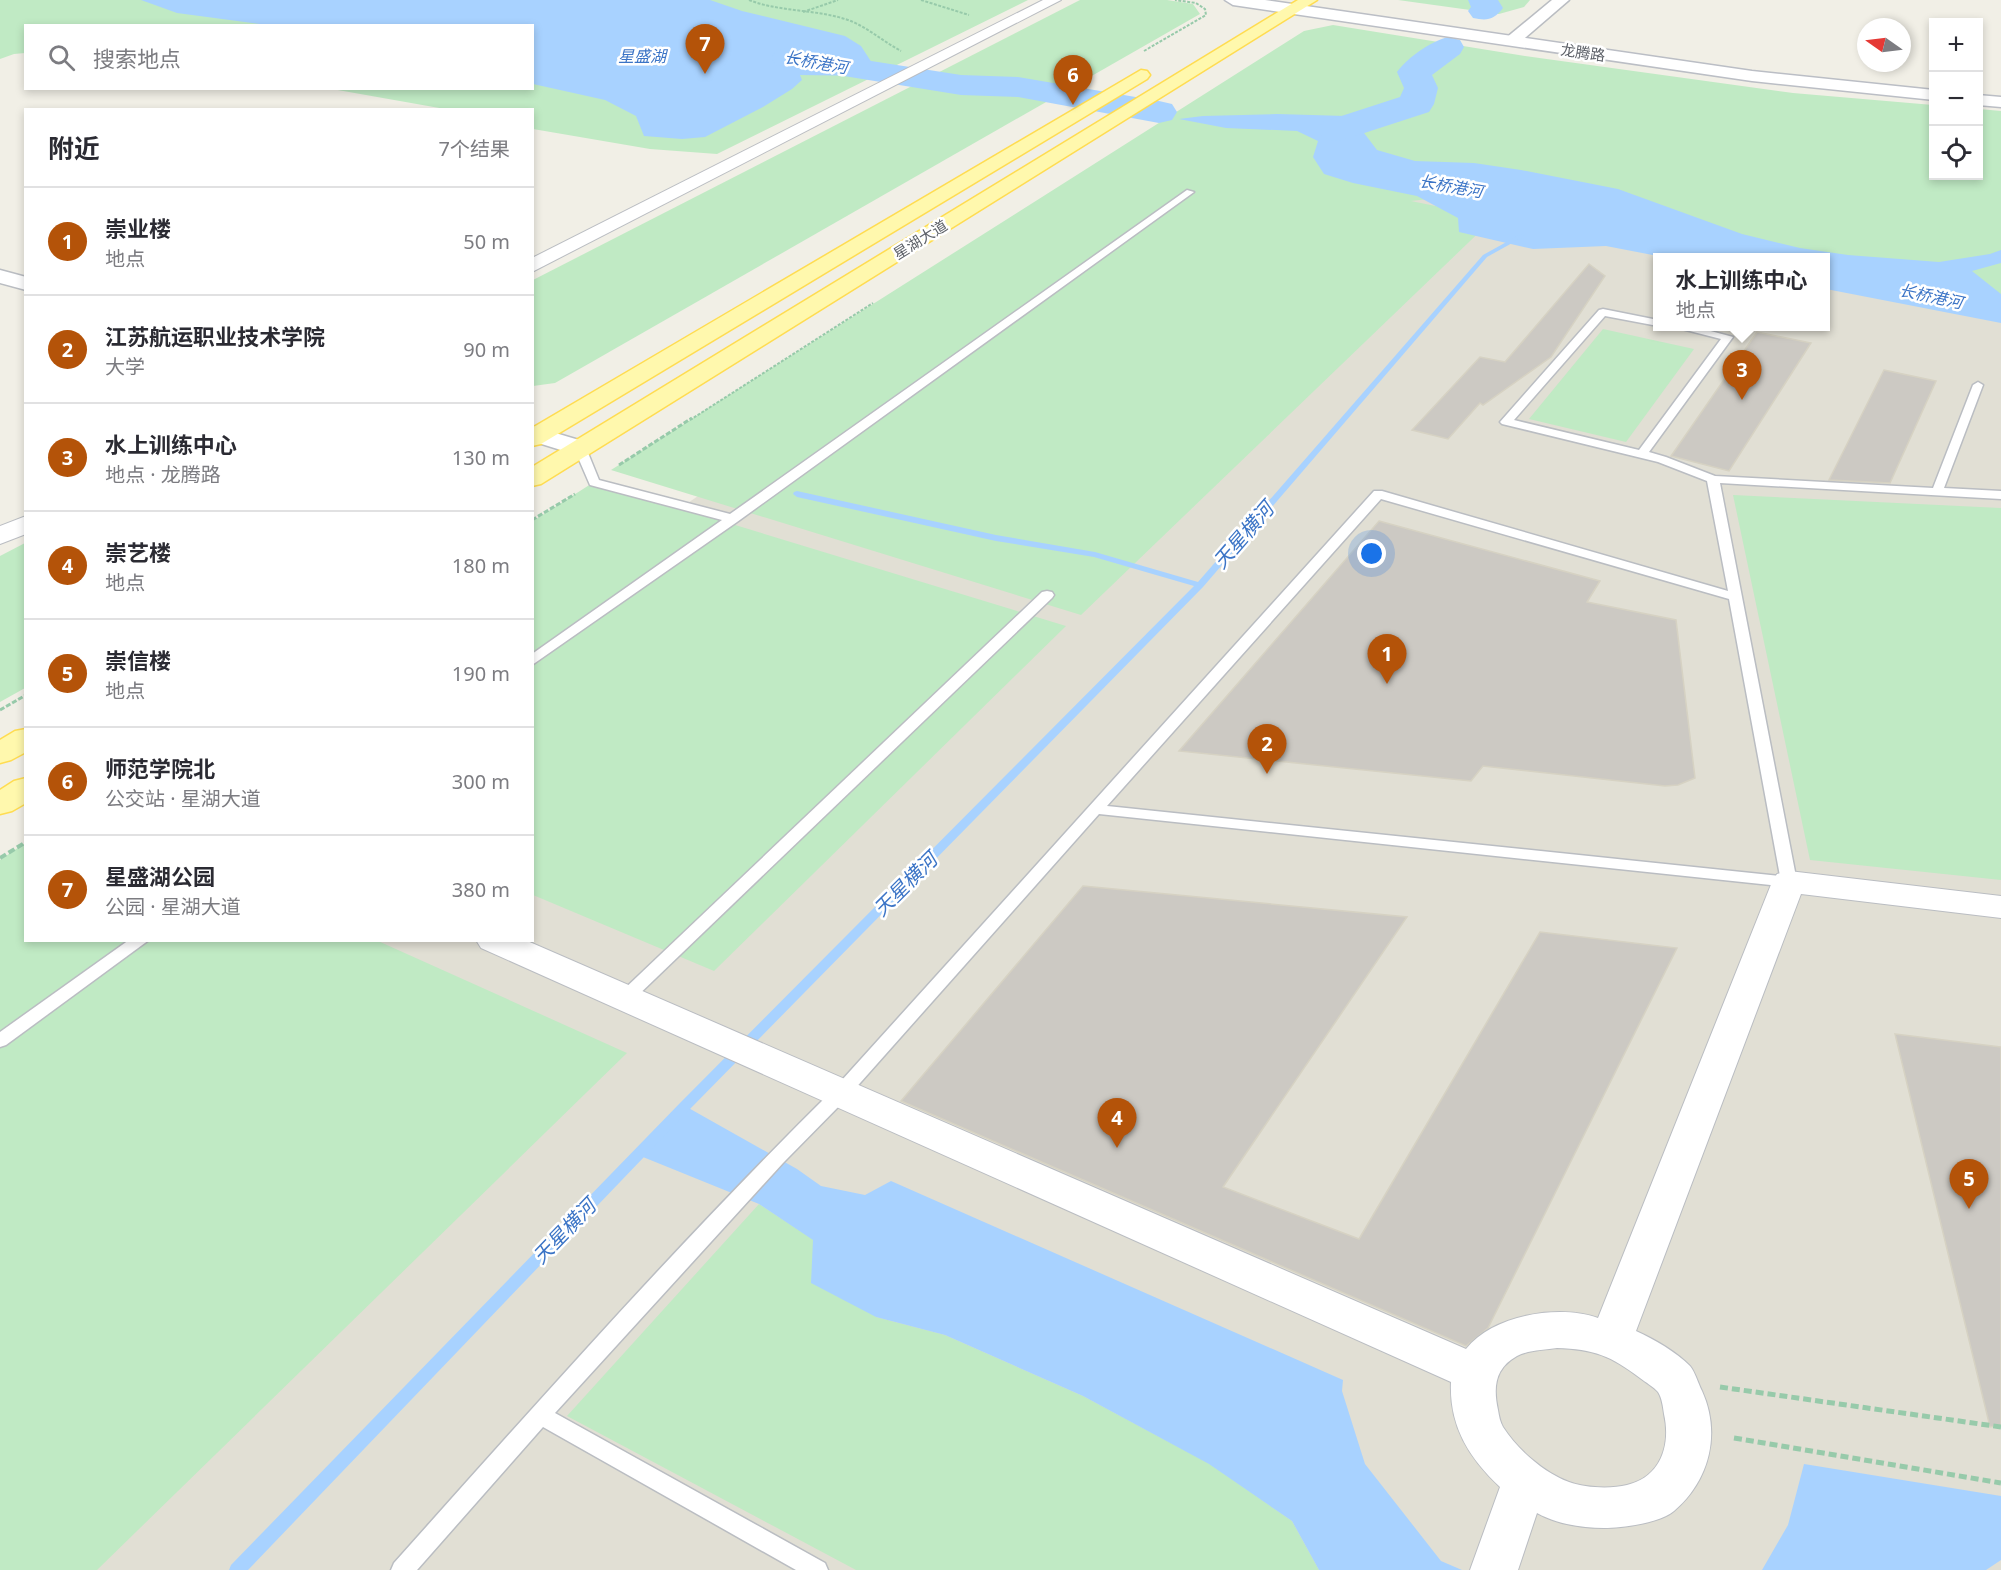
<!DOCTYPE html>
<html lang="zh">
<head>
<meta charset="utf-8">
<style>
  :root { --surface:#fff; --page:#f2f2f3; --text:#2b2b33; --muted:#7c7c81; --line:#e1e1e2; --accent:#b45309 }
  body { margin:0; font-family:"Noto Sans","Noto Sans SC",sans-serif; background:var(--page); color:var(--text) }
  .controls { position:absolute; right:18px; top:18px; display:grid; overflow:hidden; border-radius:0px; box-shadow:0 3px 9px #0003 }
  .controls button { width:54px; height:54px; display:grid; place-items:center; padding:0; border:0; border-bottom:2px solid var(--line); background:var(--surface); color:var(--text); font:30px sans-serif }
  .compass { position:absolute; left:1857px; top:18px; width:54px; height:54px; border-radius:50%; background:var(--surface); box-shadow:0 3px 9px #0003; rotate:284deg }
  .you { position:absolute; left:1372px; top:554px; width:21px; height:21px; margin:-15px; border:4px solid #fff; border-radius:50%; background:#1a73e8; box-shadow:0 0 0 9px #1a73e833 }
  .badge { display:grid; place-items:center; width:39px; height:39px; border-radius:50%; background:var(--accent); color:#fff; font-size:20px; font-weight:700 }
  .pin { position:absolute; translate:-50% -50px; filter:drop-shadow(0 2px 3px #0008) }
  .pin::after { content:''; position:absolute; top:32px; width:21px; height:18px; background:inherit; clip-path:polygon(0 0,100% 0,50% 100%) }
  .popup { position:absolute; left:1653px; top:253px; width:177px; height:78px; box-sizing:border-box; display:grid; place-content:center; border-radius:0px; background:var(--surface); filter:drop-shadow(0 2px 4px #0005); font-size:20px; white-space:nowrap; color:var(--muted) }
  .popup b { font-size:22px; color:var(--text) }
  .popup::after { content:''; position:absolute; left:50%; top:100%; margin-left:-12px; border:12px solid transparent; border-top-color:var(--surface) }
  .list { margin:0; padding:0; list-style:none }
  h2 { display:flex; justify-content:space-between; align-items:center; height:78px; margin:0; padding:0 24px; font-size:26px }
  h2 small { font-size:20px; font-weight:400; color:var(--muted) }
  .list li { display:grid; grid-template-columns:39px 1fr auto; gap:18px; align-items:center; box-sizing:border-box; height:108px; padding:0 24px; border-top:2px solid var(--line) }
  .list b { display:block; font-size:22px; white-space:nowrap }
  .list p { margin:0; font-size:20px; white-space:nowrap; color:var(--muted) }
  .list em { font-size:20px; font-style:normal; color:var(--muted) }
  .icon { flex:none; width:33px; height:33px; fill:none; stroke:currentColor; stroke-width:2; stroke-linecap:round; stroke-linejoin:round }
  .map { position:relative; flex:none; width:2001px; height:1570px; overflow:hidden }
  .search { position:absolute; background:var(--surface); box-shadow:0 3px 9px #0003; left:24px; top:24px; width:510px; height:66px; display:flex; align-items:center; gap:15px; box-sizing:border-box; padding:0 21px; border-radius:0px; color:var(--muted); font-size:22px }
  .panel { position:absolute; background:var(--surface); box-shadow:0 3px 9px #0003; left:24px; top:108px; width:510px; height:834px; border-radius:0px }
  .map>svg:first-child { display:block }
  .education { fill:#e1dfd4 }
  .green { fill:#c0eac4 }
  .water { fill:#a8d2ff }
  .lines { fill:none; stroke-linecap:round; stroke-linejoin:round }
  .stream { fill:#a8d2ff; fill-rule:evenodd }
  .river { fill:#a8d2ff; fill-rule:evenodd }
  .building { fill:#ccc9c3; stroke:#d6d2c3; stroke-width:1.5 }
  .service-casing { stroke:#babdc2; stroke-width:3 }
  .minor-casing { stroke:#babdc2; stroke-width:2 }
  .tertiary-casing { stroke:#babdc2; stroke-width:3 }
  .secondary-casing { stroke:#bbbec5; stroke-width:3 }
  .primary-casing { stroke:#ffdc51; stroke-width:3 }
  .path-far3 { stroke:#97caaa; stroke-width:2; stroke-dasharray:3 1.5; stroke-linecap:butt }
  .path-far2 { stroke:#97caaa; stroke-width:3; stroke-dasharray:5 2; stroke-linecap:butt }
  .path-far1 { stroke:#97caaa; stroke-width:4; stroke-dasharray:7 3; stroke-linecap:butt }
  .path { stroke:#97caaa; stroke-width:5; stroke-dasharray:8 4; stroke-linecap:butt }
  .service { fill:#fff; fill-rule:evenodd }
  .minor { fill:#fff; fill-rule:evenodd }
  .tertiary { fill:#fff; fill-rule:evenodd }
  .secondary { fill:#fff; fill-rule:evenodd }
  .primary { fill:#fff8ad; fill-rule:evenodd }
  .labels { text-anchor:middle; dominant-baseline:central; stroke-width:5; stroke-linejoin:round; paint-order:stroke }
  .far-street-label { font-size:15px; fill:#5d6168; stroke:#fff }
  .far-water-label { font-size:16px; font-style:italic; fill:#3b74c6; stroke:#fff }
  .water-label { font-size:20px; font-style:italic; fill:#3b74c6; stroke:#fff }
</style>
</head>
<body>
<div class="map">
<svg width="2001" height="1570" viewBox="0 0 2001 1570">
  <rect width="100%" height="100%" fill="#f1efe6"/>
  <polygon class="education" points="1195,159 1497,191 1742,257 1658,258 1658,326 1826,326 1826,274 2001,310 2001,1570 0,1570 0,975 50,941 532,940 533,608"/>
  <g class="green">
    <polygon points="0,0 1028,0 717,154 650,149 533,129 532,110 445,109 332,89 532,88 532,26 26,26 25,53 14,54 0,59"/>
    <polygon points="1080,0 1167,0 1193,4 1200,14 555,383 533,386 533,280"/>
    <polygon points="1398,0 1530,0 1524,7 1499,14"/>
    <polygon points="1333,25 1525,56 1793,93 1933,105 1934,176 1978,176 1979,109 2001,111 2001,310 1826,258 1497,191 1411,201 1494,218 1081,615 611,470 1304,31"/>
    <polygon points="1603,329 1694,349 1626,442 1529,419"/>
    <polygon points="594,482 1066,626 714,971 533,895 533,521"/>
    <polygon points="1733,495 2001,508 2001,880 1810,860"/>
    <polygon points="25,543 25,688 0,702 0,556"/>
    <polygon points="25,843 26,940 378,941 627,1053 97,1570 0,1570 0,860"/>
    <polygon points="759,1204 814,1240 876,1317 945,1335 1083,1396 1210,1464 1292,1521 1319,1570 856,1570 567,1416"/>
  </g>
  <g class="water">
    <polygon points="141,0 710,0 742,11 845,36 861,46 872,63 881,70 871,76 800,75 802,80 792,89 763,107 705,137 682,139 644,136 636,116 605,100 533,84 532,26 267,25 177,13"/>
    <polygon points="1277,114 1346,116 1361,129 1377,150 1415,161 1474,163 1521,170 1618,189 1742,234 1800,248 1848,255 1939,262 1990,254 2001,250 2001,263 1972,271 2001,294 2001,323 1826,289 1826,258 1663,257 1606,246 1533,249 1459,232 1458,218 1417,196 1353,183 1324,174 1313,157 1318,141 1297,131 1226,128 1179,119 1203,116"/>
    <polygon points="685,1106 797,1169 821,1186 865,1195 891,1181 1343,1380 1342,1391 1365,1464 1441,1561 1462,1570 1319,1570 1292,1521 1209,1464 1083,1396 945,1335 876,1317 811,1283 813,1240 759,1204 638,1155"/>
    <polygon points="1804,1464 2001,1496 2001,1560 1986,1570 1762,1570 1788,1525"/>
  </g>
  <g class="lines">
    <polygon class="stream" points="1521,234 1524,236 1523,237 1487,257 1203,587 690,1109 248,1570 229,1570 231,1565 680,1103 1194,586 1094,557 996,541 797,497 793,494 794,492 797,491 996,535 1095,552 1198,582 1483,255"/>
    <g class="river">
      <path d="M1468,0H1498L1503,8C1494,20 1487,21 1473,18L1468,11L1471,7Z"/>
      <path d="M1448,37L1460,40L1464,47L1460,54L1432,75L1438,88L1434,104L1429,112L1349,138L1336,141L1323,138L1318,130L1323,122L1400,97L1404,88L1397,72C1408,57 1430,42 1448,37Z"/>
      <polygon points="788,48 961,75 1018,77 1159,101 1172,104 1177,112 1172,120 1159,123 1018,97 961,95 776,65 771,58 776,51"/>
    </g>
  </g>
  <g class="building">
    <polygon points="1589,264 1605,276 1551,357 1483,405 1480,403 1448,439 1412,430 1480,357 1505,362"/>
    <polygon points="1757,332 1811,343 1729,471 1671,456"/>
    <polygon points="1884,370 1936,381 1890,483 1829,480"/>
    <polygon points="1379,521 1600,581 1587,602 1676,620 1695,778 1678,785 1665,786 1483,766 1471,781 1179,751"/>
    <polygon points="1083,886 1407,917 1223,1187 1359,1239 1540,932 1677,948 1488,1328 1466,1346 901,1101"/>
    <polygon points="1895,1034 2001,1047 2001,1425 1990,1427"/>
  </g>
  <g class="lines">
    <defs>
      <g id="service">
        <polygon points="1187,190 1194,192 737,522 532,665 532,654 722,520 590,485 574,448 576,446 584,446 586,448 599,480 730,514"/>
        <path d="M1603,309L1658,320V326L1605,316L1514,420L1639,450L1721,339L1670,326H1692L1733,337L1649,452L1666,457L1715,476L1933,488L1973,385L1978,382L1983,385L1944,488L2001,491V499L1720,483L1797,882L1795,886L1789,887L1099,814L845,1100L783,1163L555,1413L825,1563L828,1570H796L543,1427L417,1570H391L394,1563C537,1403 680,1241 833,1090L1374,491H1382L1728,591L1707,481L1658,462L1502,424L1500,422L1599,310ZM1381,499L1729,599L1780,876L1107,806Z"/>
        <polygon points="1047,591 1052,592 1054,595 1052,598 631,1002 619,1002 616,998 619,994 1042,592"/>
        <polygon points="129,940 149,940 6,1045 0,1047 0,1032"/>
      </g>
      <g id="minor">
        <polygon points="1043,0 1061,0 532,272 532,258"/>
        <polygon points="26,516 26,534 0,544 0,526"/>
        <path d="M1789,871L2001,896V918L1801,894L1636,1331C1654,1339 1676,1352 1690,1366C1695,1372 1698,1383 1702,1391C1721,1433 1710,1480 1674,1511C1660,1523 1622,1528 1604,1528C1582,1528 1557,1524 1537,1513L1518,1570H1470L1500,1487C1469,1458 1449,1426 1451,1382L481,948L476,940H525L1466,1349C1493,1315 1559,1304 1598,1318L1772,882L1777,874ZM1557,1348C1594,1349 1611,1356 1640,1378C1645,1382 1654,1387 1658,1392C1662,1398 1663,1407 1664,1414C1671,1445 1661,1477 1627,1485C1611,1489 1585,1488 1569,1482C1544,1473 1517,1449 1503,1427C1500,1422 1499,1416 1498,1410C1493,1387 1495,1368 1517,1356C1528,1350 1545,1350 1557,1348Z"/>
      </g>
      <g id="tertiary">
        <polygon points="1552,0 1569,0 1518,44 1506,44 1504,41 1506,38"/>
        <polygon points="0,270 26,277 26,290 0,283"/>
        <polygon points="532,426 589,443 593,448 589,453 580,456 532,441"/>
      </g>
      <g id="secondary">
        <polygon points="1225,0 1265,0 1752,71 1934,90 1934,100 1752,81 1233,5"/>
        <polygon points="1978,95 2001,97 2001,107 1978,105"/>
      </g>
      <g id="primary">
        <polygon points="1298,0 1317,0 541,484 532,486 532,467"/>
        <polygon points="1141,70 1147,71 1150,75 1147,79 541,444 532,446 532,428"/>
        <polygon points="26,729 26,752 11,760 0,763 0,740 15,731"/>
        <polygon points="26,778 26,803 12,811 0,814 0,790 14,781"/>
      </g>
    </defs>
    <use href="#service" class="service-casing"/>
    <use href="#minor" class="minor-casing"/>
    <use href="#tertiary" class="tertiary-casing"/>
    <use href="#secondary" class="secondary-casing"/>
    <use href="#primary" class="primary-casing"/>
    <g class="path-far3">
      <path d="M749,0C780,12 813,9 845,19C865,25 882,41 901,51"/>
      <polyline points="921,0 969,15"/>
      <polyline points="803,12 838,0"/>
      <polyline points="1144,51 1206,15 1205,9 1196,3 1175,0"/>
      <polyline points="690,420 873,303"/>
    </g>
    <g class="path-far2">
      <polyline points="619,465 692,418"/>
      <polyline points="532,520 575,494"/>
      <polyline points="0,710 26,695"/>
    </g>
    <polyline class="path-far1" points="0,858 26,842"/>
    <g class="path">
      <polyline points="1720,1387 2001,1427"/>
      <polyline points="1734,1438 2001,1483"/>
    </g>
    <use href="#service" class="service"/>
    <use href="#minor" class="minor"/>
    <use href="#tertiary" class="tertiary"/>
    <use href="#secondary" class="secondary"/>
    <use href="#primary" class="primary"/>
  </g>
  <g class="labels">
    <g class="far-street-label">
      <text transform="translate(1583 52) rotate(8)">龙腾路</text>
      <text transform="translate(920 239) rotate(-32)">星湖大道</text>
    </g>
    <g class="far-water-label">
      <text x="642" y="56">星盛湖</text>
      <text transform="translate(816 62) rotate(10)">长桥港河</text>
      <text transform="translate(1451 186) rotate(10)">长桥港河</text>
      <text transform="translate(1931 296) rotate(12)">长桥港河</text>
    </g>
    <g class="water-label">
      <text transform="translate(1243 535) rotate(-49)">天星横河</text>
      <text transform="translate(905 884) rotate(-45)">天星横河</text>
      <text transform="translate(564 1231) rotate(-46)">天星横河</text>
    </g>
  </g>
</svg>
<div class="controls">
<button>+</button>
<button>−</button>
<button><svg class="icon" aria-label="locate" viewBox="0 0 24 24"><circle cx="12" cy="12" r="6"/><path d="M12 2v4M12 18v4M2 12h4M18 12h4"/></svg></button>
</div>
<svg class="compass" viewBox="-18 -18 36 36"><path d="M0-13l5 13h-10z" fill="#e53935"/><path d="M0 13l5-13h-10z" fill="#7c7c81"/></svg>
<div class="you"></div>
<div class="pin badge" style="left:1387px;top:684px">1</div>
<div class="pin badge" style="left:1267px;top:774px">2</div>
<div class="pin badge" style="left:1742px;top:400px">3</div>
<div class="popup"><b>水上训练中心</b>地点</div>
<div class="pin badge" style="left:1117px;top:1148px">4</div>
<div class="pin badge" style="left:1969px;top:1209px">5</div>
<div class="pin badge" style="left:1073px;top:105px">6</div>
<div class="pin badge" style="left:705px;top:74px">7</div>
<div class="search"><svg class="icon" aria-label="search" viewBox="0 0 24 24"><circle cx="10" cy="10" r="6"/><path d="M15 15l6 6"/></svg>搜索地点</div>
<section class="panel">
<h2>附近<small>7个结果</small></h2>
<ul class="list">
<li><span class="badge">1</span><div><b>崇业楼</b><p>地点</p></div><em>50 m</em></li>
<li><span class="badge">2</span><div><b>江苏航运职业技术学院</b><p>大学</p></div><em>90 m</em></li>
<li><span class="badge">3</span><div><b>水上训练中心</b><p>地点 · 龙腾路</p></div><em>130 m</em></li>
<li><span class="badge">4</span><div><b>崇艺楼</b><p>地点</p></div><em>180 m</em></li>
<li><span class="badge">5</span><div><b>崇信楼</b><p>地点</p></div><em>190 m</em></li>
<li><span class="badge">6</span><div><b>师范学院北</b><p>公交站 · 星湖大道</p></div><em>300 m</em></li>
<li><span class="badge">7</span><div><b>星盛湖公园</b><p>公园 · 星湖大道</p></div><em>380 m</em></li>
</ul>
</section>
</div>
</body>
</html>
